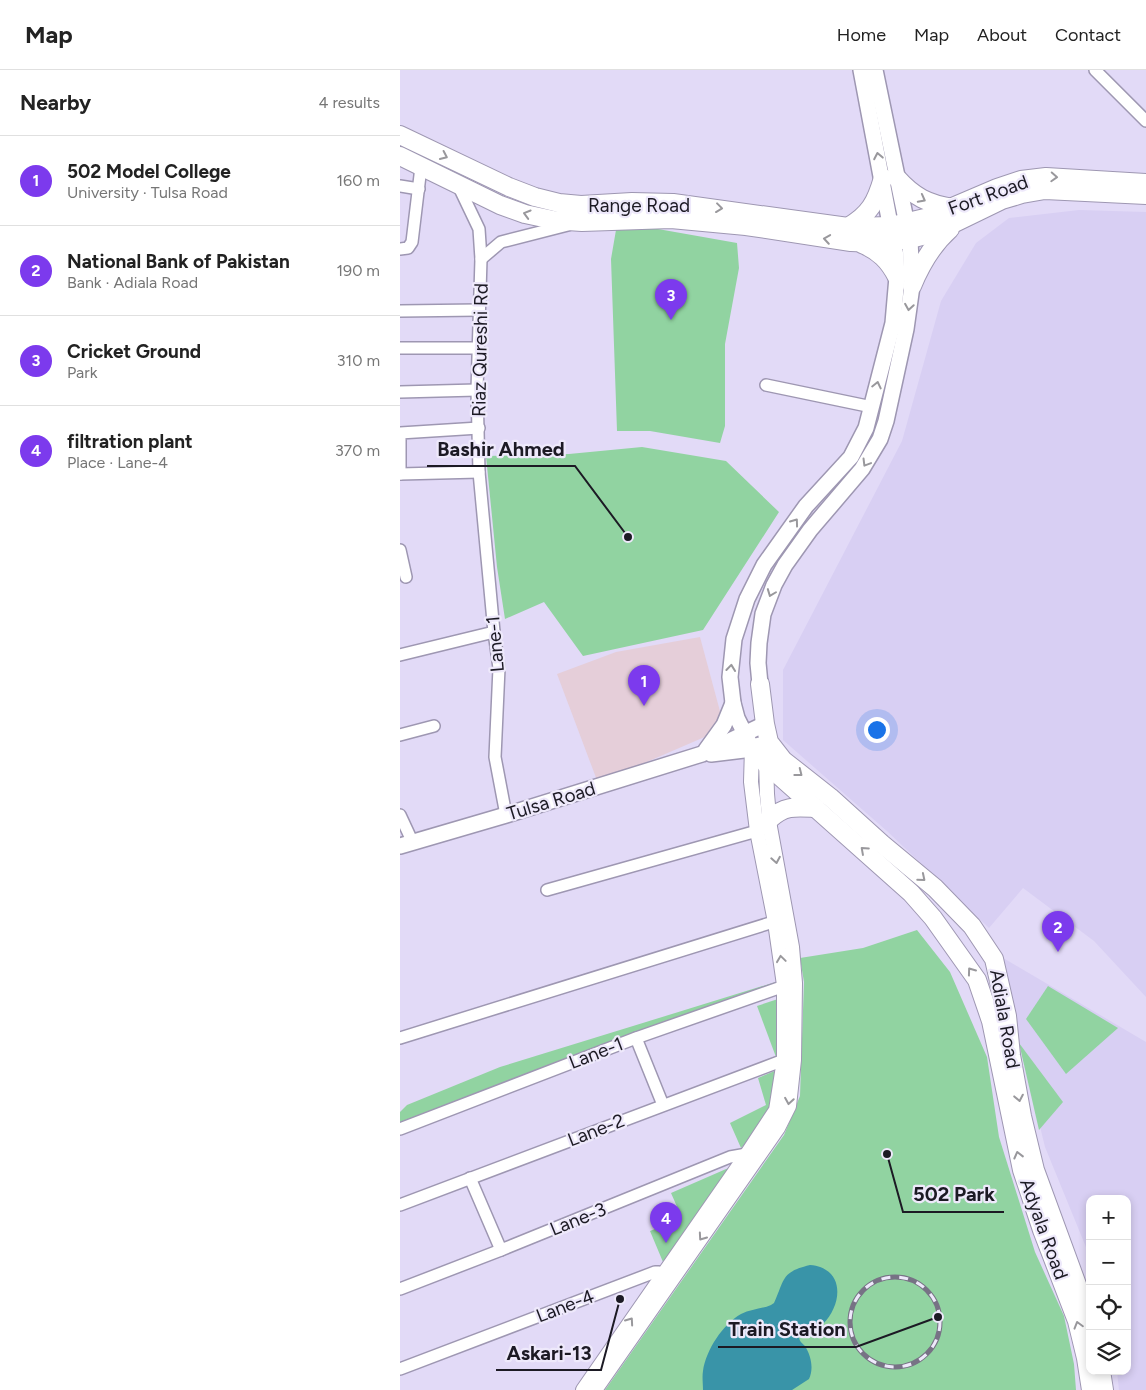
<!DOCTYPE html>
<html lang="en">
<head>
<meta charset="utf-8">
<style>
  :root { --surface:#fff; --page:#f6f6f6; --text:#222; --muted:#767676; --line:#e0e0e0; --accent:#7c3aed }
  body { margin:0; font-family:Figtree,sans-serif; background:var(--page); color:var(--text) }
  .controls { position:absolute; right:15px; bottom:15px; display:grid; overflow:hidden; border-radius:10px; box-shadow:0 2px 8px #0003 }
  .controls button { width:45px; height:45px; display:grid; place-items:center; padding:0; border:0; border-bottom:1px solid var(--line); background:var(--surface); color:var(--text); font:25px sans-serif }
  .you { position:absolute; left:476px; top:659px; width:18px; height:18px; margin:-12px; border:4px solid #fff; border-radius:50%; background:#1a73e8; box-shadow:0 0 0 8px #1a73e833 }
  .badge { display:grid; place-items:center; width:32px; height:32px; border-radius:50%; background:var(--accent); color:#fff; font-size:16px; font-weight:700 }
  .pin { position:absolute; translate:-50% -41px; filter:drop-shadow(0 1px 2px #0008) }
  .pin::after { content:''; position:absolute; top:26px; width:18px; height:15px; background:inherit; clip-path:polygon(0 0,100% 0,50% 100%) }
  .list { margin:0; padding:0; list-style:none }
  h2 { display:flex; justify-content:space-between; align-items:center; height:65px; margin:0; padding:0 20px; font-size:21px }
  h2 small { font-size:16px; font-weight:400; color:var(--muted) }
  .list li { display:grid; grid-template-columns:32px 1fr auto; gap:15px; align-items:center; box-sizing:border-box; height:90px; padding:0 20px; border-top:1px solid var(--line) }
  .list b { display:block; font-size:19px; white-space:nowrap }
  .list p { margin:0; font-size:16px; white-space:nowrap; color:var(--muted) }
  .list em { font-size:16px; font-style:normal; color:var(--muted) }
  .icon { flex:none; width:28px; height:28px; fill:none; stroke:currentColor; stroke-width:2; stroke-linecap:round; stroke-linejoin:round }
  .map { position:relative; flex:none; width:746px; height:1320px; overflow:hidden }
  header { display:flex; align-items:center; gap:30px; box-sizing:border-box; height:70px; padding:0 25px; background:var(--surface); border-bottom:1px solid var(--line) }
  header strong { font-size:24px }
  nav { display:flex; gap:28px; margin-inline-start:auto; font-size:18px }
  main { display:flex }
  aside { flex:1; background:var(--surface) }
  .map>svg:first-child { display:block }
  .built { fill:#d8cff3 }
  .education { fill:#e5ced9 }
  .green { fill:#91d3a1 }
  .water { fill:#3994a8 }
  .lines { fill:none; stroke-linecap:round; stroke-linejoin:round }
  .minor-casing { stroke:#9e97b2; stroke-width:14 }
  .tertiary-casing { stroke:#9e97b2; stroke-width:16 }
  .secondary-casing { stroke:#9e97b2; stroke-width:18 }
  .primary-casing { stroke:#9e97b2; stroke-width:20 }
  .minor { stroke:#fff; stroke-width:11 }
  .tertiary { stroke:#fff; stroke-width:14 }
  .secondary { stroke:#fff; stroke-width:15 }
  .primary { stroke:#fff; stroke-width:18 }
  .rail-casing { stroke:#777285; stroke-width:5 }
  .rail { stroke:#eee9fb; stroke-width:3; stroke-dasharray:9; stroke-linecap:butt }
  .oneway { stroke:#99989c }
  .labels { text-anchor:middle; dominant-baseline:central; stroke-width:4.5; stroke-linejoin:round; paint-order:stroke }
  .street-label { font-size:19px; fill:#1c1a24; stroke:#eee9fb }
  .leader { fill:none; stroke:#1c1a24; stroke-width:2 }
  .callout-dot { fill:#1c1a24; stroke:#eee9fb; stroke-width:2 }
  .callout-label { font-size:20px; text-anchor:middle; font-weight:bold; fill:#1c1a24; stroke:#eee9fb; stroke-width:4.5; stroke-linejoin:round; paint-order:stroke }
</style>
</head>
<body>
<header>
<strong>Map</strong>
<nav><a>Home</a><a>Map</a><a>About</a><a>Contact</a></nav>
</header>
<main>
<aside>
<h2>Nearby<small>4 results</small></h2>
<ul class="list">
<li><span class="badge">1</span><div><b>502 Model College</b><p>University · Tulsa Road</p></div><em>160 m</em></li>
<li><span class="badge">2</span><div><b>National Bank of Pakistan</b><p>Bank · Adiala Road</p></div><em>190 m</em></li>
<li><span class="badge">3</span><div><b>Cricket Ground</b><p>Park</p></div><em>310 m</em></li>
<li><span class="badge">4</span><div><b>filtration plant</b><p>Place · Lane-4</p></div><em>370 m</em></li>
</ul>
</aside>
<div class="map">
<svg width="746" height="1320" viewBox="0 0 746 1320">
  <rect width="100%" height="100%" fill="#e2daf7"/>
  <g class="built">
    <polygon points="679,140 746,142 746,927 694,871 623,818 589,858 488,762 383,670 383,600 502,371 541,231 576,173 609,148"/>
    <polygon points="598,885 746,972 746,1320 719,1320 717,1301 727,1301 727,1129 690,1129 690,1187 645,1077"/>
  </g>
  <polygon class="education" points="300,567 321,645 307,666 198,713 157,604 216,582"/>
  <g class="green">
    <polygon points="241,156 337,173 339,198 325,274 325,356 320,373 250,361 217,361 211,189 216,160"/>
    <polygon points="242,377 326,391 379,442 303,560 183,586 144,532 105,549 97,497 86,386 169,384"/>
    <polygon points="517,860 550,902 587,987 599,1067 635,1182 664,1246 674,1294 676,1320 205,1320 384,1065 400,1026 404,912 400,888 463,878"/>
    <polygon points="379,911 379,914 0,1052 0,1042 7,1035 100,997"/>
    <polygon points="648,916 718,958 666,1004 626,949"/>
    <polygon points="378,929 376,987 357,936"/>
    <polygon points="619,973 663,1032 639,1060"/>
    <polygon points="377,1000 370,1038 345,1074 341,1078 330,1053 366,1035 358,1008"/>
    <polygon points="333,1096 263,1192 250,1161 282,1148 271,1123"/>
  </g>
  <path class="water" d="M410,1195C445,1198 443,1234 423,1254C416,1261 406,1260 399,1266C399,1271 401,1272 405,1276C411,1286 414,1298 409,1309L392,1320H303C303,1314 302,1307 303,1301C306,1280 323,1254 341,1244C351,1239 362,1239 371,1235L374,1233C385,1209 381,1202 410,1195Z"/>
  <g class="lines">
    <defs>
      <g id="minor">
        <polyline points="695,0 746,51"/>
        <polyline points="0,116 19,119"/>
        <polyline points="0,179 8,178 12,172 21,97"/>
        <polyline points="81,189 101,172 168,155"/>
        <polyline points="0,241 79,240"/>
        <polyline points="0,278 78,278"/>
        <polyline points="366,315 472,337"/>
        <polyline points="0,322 77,320"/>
        <polyline points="79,402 94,562 99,598 95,687 106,745"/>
        <polyline points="0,404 79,402 77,320 81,189 79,159 58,115"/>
        <polyline points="0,404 0,363 79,358"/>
        <polyline points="0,480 6,507"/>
        <polyline points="0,585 94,562"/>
        <polyline points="0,665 34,656"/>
        <polyline points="0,745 13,773"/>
        <polyline points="147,820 364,759"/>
        <polyline points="0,968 383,849"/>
        <polyline points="236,968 263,1035"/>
        <polyline points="0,1059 236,968 390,914"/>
        <polyline points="70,1108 101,1180"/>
        <polyline points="0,1135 384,990 390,990"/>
        <polyline points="0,1219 101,1180 330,1087 347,1084 352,1087"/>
        <polyline points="0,1299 255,1202 259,1202 270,1207"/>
      </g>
      <g id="tertiary">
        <polyline points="183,1320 347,1084 376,1040 384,990 384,915 375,852 357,761 351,712 352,678"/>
        <polyline points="195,1320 378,1058 389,1036 394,990 395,913 392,877 370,757 367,724 366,689"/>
      </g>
      <g id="secondary">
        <polyline points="360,614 358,593 359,573 363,544 374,515 385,495 410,460 462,399 480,369 486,351 506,259 512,216 510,169 475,0"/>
        <polyline points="352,678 337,648 333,633 330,607 334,569 347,529 364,495 406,436 451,387 466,358 493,253 497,207 496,186 461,0"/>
        <polyline points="306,680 324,655 333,633"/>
        <polyline points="311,684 344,680 360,675"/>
        <polyline points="0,776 106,745 302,684 365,654"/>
      </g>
      <g id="primary">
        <polyline points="0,65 109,117 135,127 159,133 181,135 232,132 273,133 448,157 491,156 529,147 597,118 621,110 646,107 746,113"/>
        <polyline points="0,86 100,135 125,144 153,150 182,152 271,149 346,156 451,172 475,173 510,169 534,163 602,130 622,124 645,120 746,125"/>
        <path d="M497,108C514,127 528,134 553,138"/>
        <path d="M448,157C470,144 476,132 483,108"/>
        <path d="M462,174C479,181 489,191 497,207"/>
        <path d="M512,216C521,194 532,175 550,159"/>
        <polyline points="360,614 365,654 369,672 383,690 430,727 482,774 535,818 572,856 594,889 607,946 611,985 622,1046 635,1100 690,1250"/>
        <polyline points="352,678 366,694 511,823 533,848 577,910 591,951 622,1100 642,1160 677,1251 686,1288 691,1320"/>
        <path d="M370,749C385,735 396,737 416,738"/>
        <polyline points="701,1301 704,1320"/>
      </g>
    </defs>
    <use href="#minor" class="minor-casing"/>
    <use href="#tertiary" class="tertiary-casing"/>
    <use href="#secondary" class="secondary-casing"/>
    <use href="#primary" class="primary-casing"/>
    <use href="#minor" class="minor"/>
    <use href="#tertiary" class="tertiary"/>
    <use href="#secondary" class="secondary"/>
    <use href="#primary" class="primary"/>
    <defs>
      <circle id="rail" cx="495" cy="1252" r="45"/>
    </defs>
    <use href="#rail" class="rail-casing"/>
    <use href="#rail" class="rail"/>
  </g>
  <defs><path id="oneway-chevron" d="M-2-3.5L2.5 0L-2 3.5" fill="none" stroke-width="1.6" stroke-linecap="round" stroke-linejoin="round" transform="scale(1.25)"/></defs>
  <g class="oneway">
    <use href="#oneway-chevron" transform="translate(44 86) rotate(25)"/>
    <use href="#oneway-chevron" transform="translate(478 86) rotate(-101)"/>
    <use href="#oneway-chevron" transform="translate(654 107) rotate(3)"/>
    <use href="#oneway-chevron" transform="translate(522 129) rotate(28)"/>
    <use href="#oneway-chevron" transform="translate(319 138) rotate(7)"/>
    <use href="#oneway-chevron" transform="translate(127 144) rotate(-164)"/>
    <use href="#oneway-chevron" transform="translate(427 169) rotate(-171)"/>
    <use href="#oneway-chevron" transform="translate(509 237) rotate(99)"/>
    <use href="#oneway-chevron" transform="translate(477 315) rotate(-77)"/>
    <use href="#oneway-chevron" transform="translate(466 393) rotate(121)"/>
    <use href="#oneway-chevron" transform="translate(395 452) rotate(-54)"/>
    <use href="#oneway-chevron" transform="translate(371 523) rotate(111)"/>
    <use href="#oneway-chevron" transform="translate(331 598) rotate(-84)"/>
    <use href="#oneway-chevron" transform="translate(399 703) rotate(38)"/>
    <use href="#oneway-chevron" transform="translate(464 780) rotate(-138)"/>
    <use href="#oneway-chevron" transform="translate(376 790) rotate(80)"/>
    <use href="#oneway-chevron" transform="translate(522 808) rotate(40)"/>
    <use href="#oneway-chevron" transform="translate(381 889) rotate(-98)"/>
    <use href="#oneway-chevron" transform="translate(571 901) rotate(-126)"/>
    <use href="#oneway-chevron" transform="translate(619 1028) rotate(79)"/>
    <use href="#oneway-chevron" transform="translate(389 1031) rotate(99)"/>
    <use href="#oneway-chevron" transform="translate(618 1085) rotate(-104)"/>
    <use href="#oneway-chevron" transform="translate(302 1167) rotate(125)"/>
    <use href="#oneway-chevron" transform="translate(230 1251) rotate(-55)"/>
    <use href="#oneway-chevron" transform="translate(678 1255) rotate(-106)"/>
  </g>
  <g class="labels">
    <g class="street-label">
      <text transform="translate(588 125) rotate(-20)">Fort Road</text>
      <text x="239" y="135">Range Road</text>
      <text transform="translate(80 280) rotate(-89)">Riaz Qureshi Rd</text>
      <text transform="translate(95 574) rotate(-95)">Lane-1</text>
      <text transform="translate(151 731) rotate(-17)">Tulsa Road</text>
      <text transform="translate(605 949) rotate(80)">Adiala Road</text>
      <text transform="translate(196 983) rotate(-21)">Lane-1</text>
      <text transform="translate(196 1060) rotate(-21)">Lane-2</text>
      <text transform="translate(178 1149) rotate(-22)">Lane-3</text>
      <text transform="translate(644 1159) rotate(70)">Adyala Road</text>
      <text transform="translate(165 1236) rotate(-21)">Lane-4</text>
    </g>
  </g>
  <path class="leader" d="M228 467L175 396H27M487 1084L503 1142H604M538 1247L456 1277H318M220 1229L201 1300H96"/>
  <g class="callout-dot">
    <circle cx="228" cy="467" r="5"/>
    <circle cx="487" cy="1084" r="5"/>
    <circle cx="538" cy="1247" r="5"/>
    <circle cx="220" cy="1229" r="5"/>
  </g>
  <g class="callout-label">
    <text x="101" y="386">Bashir Ahmed</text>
    <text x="554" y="1131">502 Park</text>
    <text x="387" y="1266">Train Station</text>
    <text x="149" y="1290">Askari-13</text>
  </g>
</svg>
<div class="controls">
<button>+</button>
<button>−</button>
<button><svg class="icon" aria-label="locate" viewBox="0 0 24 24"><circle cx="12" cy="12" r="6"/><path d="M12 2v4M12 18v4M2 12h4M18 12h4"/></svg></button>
<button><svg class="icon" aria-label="layers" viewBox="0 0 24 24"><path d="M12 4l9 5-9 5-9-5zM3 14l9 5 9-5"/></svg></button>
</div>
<div class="you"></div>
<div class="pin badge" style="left:244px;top:636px">1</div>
<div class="pin badge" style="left:658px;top:882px">2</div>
<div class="pin badge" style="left:271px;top:250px">3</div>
<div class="pin badge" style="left:266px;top:1173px">4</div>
</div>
</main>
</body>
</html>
